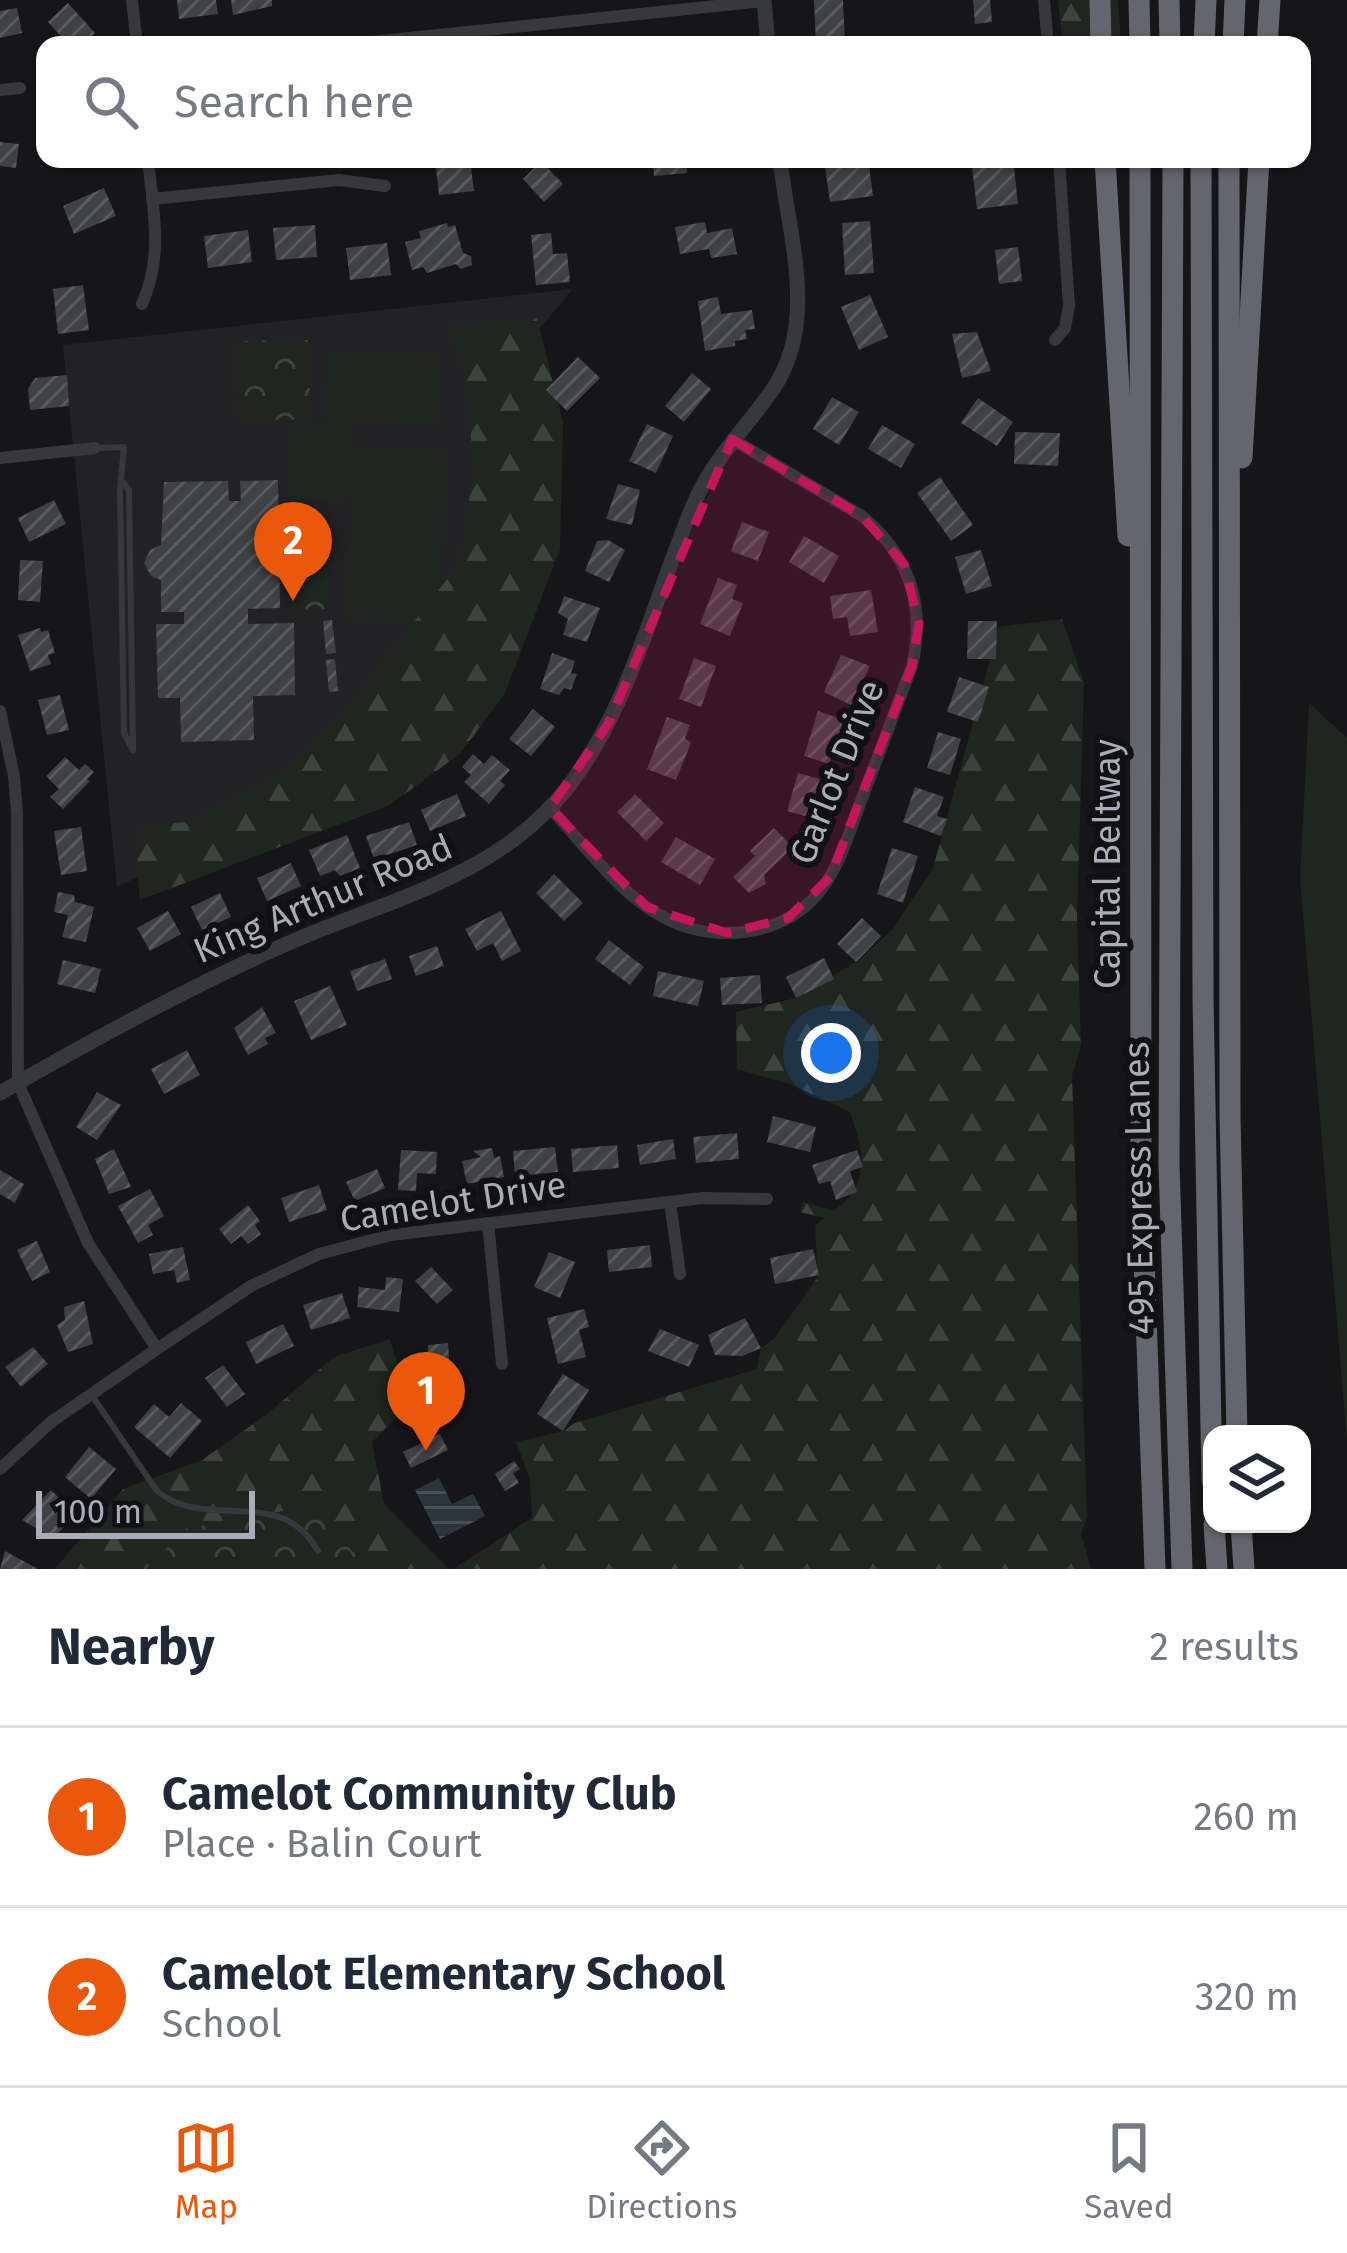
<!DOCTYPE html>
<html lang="en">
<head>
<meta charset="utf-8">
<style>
  :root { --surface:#fff; --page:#f6f6f7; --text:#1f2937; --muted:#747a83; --line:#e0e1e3; --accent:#ea580c }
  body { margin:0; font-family:"Fira Sans",sans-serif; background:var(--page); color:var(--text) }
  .controls { position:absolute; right:36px; bottom:36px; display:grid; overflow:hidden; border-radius:24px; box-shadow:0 3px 9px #0004 }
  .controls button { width:108px; height:108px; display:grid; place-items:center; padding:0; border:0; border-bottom:3px solid var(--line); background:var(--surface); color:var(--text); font:60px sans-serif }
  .scale { position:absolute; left:36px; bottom:30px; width:219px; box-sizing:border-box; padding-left:12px; border:6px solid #a8adb8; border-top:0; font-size:33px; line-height:42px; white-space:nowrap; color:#a8adb8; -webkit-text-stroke:9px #111113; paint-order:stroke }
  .you { position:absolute; left:831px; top:1053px; width:42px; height:42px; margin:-30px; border:9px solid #fff; border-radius:50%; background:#1a73e8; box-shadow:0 0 0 18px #1a73e833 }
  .badge { display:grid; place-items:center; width:78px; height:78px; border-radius:50%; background:var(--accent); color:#fff; font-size:39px; font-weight:700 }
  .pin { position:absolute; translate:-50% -99px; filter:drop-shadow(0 3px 6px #0008) }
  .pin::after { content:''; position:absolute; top:63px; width:42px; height:36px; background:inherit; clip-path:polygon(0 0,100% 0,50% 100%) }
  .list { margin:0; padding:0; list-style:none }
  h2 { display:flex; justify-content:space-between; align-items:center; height:156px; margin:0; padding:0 48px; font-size:51px }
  h2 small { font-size:39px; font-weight:400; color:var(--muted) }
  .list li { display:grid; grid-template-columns:78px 1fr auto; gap:36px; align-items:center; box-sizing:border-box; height:180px; padding:0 48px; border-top:3px solid var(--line) }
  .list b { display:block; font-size:45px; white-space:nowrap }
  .list p { margin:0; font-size:39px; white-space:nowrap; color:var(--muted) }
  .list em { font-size:39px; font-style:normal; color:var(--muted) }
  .icon { flex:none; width:66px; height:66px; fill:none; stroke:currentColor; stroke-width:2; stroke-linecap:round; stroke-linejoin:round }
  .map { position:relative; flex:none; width:1347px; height:1569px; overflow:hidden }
  .search { position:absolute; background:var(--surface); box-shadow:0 3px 9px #0004; left:36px; right:36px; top:36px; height:132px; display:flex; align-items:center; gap:30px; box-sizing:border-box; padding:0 42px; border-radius:24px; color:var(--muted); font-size:45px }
  .sheet { height:516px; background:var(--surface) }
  nav { display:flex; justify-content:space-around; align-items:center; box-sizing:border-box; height:168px; border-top:3px solid var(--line); background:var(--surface); font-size:33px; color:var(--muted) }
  nav a { display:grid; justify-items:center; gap:6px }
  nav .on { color:var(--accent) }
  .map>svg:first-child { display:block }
  .built { fill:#222225 }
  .grass { fill:#1e261f }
  .forest { fill:url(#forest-firs) }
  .park { fill:url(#park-crowns) }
  .water { fill:url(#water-rules) }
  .building { fill:url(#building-hatch) }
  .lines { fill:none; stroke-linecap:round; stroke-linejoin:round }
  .service { stroke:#37383d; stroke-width:6 }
  .minor { stroke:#37383d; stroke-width:12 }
  .tertiary { stroke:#37383d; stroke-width:15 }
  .motorway { stroke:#63666e; stroke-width:21 }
  .marked { fill:#c2185b; fill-opacity:0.2; stroke:#c2185b; stroke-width:9; stroke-dasharray:24 15; stroke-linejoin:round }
  .labels { text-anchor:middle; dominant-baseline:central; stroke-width:12; stroke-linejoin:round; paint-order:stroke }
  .street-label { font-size:36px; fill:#a8adb8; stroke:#111113 }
</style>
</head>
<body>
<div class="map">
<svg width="1347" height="1569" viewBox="0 0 1347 1569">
  <defs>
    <pattern id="forest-firs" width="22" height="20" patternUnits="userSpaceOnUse" patternTransform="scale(3)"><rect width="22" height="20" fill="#1e261f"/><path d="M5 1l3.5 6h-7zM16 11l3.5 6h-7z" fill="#3c433d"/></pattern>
    <pattern id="park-crowns" width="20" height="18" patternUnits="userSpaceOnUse" patternTransform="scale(3)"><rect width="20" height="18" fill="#1e261f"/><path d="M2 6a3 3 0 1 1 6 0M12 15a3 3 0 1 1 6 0" fill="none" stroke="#3c433d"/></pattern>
    <pattern id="water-rules" width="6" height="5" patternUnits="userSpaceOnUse" patternTransform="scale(3)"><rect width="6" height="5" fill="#2c353c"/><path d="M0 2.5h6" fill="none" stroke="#485056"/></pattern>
    <pattern id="building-hatch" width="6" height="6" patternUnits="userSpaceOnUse" patternTransform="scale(3)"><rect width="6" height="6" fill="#404145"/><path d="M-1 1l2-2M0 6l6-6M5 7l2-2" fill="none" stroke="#595a5e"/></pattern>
  </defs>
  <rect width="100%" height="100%" fill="#161618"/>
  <polygon class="built" points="573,289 473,407 548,478 450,725 117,887 63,345"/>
  <g class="grass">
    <polygon points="327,352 440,355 438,423 349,422 350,498 290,499 288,424 348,423 325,421"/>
    <polygon points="356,446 448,452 437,624 345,618"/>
    <polygon points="1309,703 1347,738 1347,1441 1300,879"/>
  </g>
  <g class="forest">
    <polygon points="1058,0 1118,0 1121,45 1063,45"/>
    <polygon points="537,318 563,423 560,549 505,693 460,754 388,806 140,900 137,866 141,827 185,822 286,770 346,709 459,564 474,469 464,367 446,326"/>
    <path d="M1062,619L1084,682L1077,919L1081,1046L1072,1075L1087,1517L1081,1534L1091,1569H453L532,1518L530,1479L516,1442L563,1431L575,1423L757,1369L761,1348L775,1338L818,1276L815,1226L824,1218L800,1212L803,1202L834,1211C872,1181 864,1152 850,1112L793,1085L737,1069L736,1012L796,998L856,962L893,929L933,868L999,627Z"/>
    <polygon points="390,1339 410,1404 372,1442 384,1504 449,1569 55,1569 123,1489 202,1460 266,1415 334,1357"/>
  </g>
  <g class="park">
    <polygon points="309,340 310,419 239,421 238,341"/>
    <polygon points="309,507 316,507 328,517 328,609 291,610 290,519 303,518"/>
    <polygon points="316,1505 352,1551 374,1569 146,1569 185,1529"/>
  </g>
  <polygon class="water" points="439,1478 452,1504 473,1494 485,1516 440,1539 415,1490"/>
  <g class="building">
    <polygon points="177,0 216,0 218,14 179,19"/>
    <polygon points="231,0 272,0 272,6 233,15"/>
    <polygon points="814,0 843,0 845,45 816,45"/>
    <polygon points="973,0 990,0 992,22 975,24"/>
    <polygon points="68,3 95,33 82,45 69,45 48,22"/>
    <polygon points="17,8 22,33 0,38 0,11"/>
    <polygon points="0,142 19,144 16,168 0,166"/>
    <polygon points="435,159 470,159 474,191 439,195"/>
    <polygon points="653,159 686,159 687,173 654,176"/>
    <polygon points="824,159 868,159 873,196 830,202"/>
    <polygon points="971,159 1013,159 1018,204 977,209"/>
    <polygon points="541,161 563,184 544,202 523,179"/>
    <polygon points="104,188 116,216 74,234 63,206"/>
    <polygon points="870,221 874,273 845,275 842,223"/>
    <polygon points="705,222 707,233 732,228 737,254 711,258 709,249 680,254 675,227"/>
    <polygon points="447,223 448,227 455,225 463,253 471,256 472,265 461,269 456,264 427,273 423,267 412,270 405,242 421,238 419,231"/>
    <polygon points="315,225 317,257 276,260 273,228"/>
    <polygon points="248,230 252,262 208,268 204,236"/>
    <polygon points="551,233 553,254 567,253 570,282 536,285 531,235"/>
    <polygon points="387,243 391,275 350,280 346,248"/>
    <polygon points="1018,247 1022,281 999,284 995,250"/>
    <polygon points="83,285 89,330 58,334 53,289"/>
    <polygon points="870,295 888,337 859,350 841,307"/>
    <polygon points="718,297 721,314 752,310 755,329 745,330 747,339 735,341 735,346 705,351 698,301"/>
    <polygon points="977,332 991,371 962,378 952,334"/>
    <polygon points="578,357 600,378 567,411 546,390"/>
    <polygon points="692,373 711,389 684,422 665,406"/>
    <polygon points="67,375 69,406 30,410 28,389 35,378"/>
    <polygon points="832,397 859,412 839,445 813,429"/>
    <polygon points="978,398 1013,422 997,446 961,423"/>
    <polygon points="647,424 673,436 656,473 629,461"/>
    <polygon points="882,425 915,444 901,468 868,449"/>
    <polygon points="1015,432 1060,433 1058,466 1014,464"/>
    <polygon points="940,477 973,525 951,541 917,493"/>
    <polygon points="278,480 280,608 248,609 248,624 294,623 295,695 253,696 254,740 181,742 180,698 158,698 156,624 184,624 184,612 161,612 161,580 151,576 144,563 150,550 161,545 164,482 228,481 229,501 241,501 240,481"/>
    <polygon points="618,484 640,490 632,525 606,519"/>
    <polygon points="54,500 66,524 29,542 18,518"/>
    <polygon points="742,522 769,532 758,561 731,551"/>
    <polygon points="804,536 839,556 824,583 789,562"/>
    <polygon points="608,540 625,550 609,582 585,571 597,541"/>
    <polygon points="981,550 992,586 966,594 955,557"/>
    <polygon points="20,560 43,561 40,602 18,600"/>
    <polygon points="718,578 737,585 732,599 743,603 730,636 700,624"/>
    <polygon points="871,590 878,632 850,636 847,617 833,619 830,596"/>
    <polygon points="564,596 600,608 587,642 563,635 568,619 558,613"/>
    <polygon points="332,620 336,653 326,654 323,621"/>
    <polygon points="968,621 997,621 996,659 967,659"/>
    <polygon points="40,628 41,632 48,630 55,653 48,655 51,664 30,671 18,635"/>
    <polygon points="552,653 575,661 571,673 577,674 571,690 564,688 559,695 540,689"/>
    <polygon points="841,655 870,666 851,705 824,692"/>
    <polygon points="694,658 716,666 701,707 679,699"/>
    <polygon points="335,659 338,691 329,692 326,660"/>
    <polygon points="959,677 989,687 978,722 947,712"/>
    <polygon points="60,695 69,730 47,735 38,700"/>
    <polygon points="533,709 555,727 531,756 509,739"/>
    <polygon points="818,711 844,720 829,764 804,756"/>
    <polygon points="667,717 690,725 685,738 691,743 676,780 647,769"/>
    <polygon points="938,732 961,739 950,775 927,768"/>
    <polygon points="473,754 484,764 492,755 510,770 500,781 505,785 489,804 464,782 471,775 462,767"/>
    <polygon points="65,757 79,770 85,764 94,772 87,779 90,781 63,809 50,797 59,789 46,776"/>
    <polygon points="798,773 820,779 809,817 787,811"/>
    <polygon points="915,787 944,797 937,816 947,819 941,836 903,822"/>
    <polygon points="457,794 466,816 430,831 421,810"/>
    <polygon points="635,794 664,823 646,841 617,812"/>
    <polygon points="409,822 417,845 374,859 366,836"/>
    <polygon points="81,827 87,871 61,875 54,831"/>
    <polygon points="774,828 793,847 764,875 766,884 749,893 733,877 755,856 750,851"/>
    <polygon points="347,835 360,868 340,876 335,870 320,876 309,850"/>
    <polygon points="676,837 715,859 700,885 661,862"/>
    <polygon points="892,848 918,856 903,903 877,894"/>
    <polygon points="291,863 301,886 267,901 257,878"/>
    <polygon points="554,874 583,903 564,921 536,893"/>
    <polygon points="58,892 74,895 75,902 94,907 86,942 62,937 68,915 54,912"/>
    <polygon points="220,893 231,917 202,930 191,907"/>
    <polygon points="168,911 181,934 150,951 137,928"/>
    <polygon points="501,911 521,951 502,961 493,943 477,951 465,929"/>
    <polygon points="862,918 881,936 856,962 837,944"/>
    <polygon points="609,940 644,967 630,985 595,959"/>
    <polygon points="437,946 444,966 416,976 409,956"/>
    <polygon points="824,958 834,979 796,998 786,977"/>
    <polygon points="385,959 392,979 357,991 350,971"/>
    <polygon points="63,960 101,969 95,993 57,984"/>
    <polygon points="658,971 704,981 698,1006 653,996"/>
    <polygon points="760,975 762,1003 722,1005 720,978"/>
    <polygon points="330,986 347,1025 311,1040 294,1001"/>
    <polygon points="262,1007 276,1033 265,1038 268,1044 248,1055 234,1028"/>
    <polygon points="187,1050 200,1075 164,1094 151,1069"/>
    <polygon points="97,1092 121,1105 97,1140 76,1127"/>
    <polygon points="773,1116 816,1127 810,1152 767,1142"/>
    <polygon points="737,1133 739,1159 696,1163 693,1137"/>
    <polygon points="673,1139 676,1159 640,1165 637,1145"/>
    <polygon points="617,1145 619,1168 573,1172 571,1149"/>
    <polygon points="555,1147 558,1172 515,1176 513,1151"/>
    <polygon points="492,1148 494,1158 500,1156 504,1177 467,1184 462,1161 481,1157 473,1151"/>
    <polygon points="114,1149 131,1187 109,1194 95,1159"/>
    <polygon points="401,1150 437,1152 436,1174 417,1173 416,1191 398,1190"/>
    <polygon points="857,1150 863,1167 850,1171 857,1192 836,1200 830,1181 819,1184 812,1165"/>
    <polygon points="377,1169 385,1188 355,1201 346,1182"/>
    <polygon points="0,1170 24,1184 15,1203 0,1194"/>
    <polygon points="319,1185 327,1210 289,1222 281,1198"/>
    <polygon points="150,1189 164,1216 148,1225 153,1235 138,1243 118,1206"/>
    <polygon points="248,1205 260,1221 255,1225 261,1234 248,1244 241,1236 231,1244 219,1229"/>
    <polygon points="37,1241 50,1272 32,1281 17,1250"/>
    <polygon points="650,1245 652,1267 609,1272 607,1250"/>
    <polygon points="183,1247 190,1280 177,1283 174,1270 153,1274 149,1254"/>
    <polygon points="813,1249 819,1275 775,1284 770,1258"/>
    <polygon points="549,1252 575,1262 560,1298 534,1287"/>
    <polygon points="431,1267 453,1290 437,1304 415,1281"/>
    <polygon points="386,1277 403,1279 399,1312 357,1307 359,1287 385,1290"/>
    <polygon points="342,1293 350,1318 311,1330 303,1305"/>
    <polygon points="84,1301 93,1344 68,1352 57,1325 65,1320 64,1307"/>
    <polygon points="584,1309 589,1327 579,1330 586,1357 558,1364 547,1318"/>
    <polygon points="745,1318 761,1348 742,1356 715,1355 708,1335"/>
    <polygon points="283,1324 294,1346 256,1364 246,1342"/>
    <polygon points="660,1329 699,1345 689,1367 648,1351"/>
    <polygon points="448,1343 451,1387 426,1386 428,1345"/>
    <polygon points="33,1347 48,1364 21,1387 5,1367"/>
    <polygon points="223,1365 245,1394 227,1407 205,1378"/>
    <polygon points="563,1374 589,1390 563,1431 537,1414"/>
    <polygon points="181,1403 202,1421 170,1458 134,1427 154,1404 169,1417"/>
    <polygon points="440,1434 448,1450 411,1468 403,1452"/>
    <polygon points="89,1447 116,1469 91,1499 65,1477"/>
    <polygon points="514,1461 520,1469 513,1473 519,1483 505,1491 495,1474"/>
    <polygon points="51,1490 76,1515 53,1538 22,1520"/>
    <polygon points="5,1551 38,1569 0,1569"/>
  </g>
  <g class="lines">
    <g class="service">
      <polyline points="98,448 124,447 120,490 124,733 133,750"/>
      <polyline points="124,483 129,490 133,748"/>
      <path d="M93,1397L157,1491C206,1532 282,1484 318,1551"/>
    </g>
    <g class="minor">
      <polyline points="132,0 137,45"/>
      <polyline points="1044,0 1048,45"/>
      <polyline points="342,45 764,1"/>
      <polyline points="0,90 20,88"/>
      <polyline points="152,199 339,180 385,186"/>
      <path d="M142,304C164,255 153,211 148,159"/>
      <polyline points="1055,340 1065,328 1069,306 1059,159"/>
      <polyline points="0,458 95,448"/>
      <polyline points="0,711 14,776 17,813 18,1083 88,1243 157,1349"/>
      <path d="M550,808C584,844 619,894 663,917C711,943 778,938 816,896C840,869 850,829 863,796C879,753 896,709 912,666C926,606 910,556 862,516L732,439"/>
      <polyline points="670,1202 680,1274"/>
      <polyline points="488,1223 502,1364"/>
      <polyline points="0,1469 51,1422 157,1349 251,1286 319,1254 391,1235 703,1198 767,1199"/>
    </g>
    <g class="tertiary">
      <polyline points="764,0 768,45"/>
      <path d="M0,1093C92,1040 185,989 282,946C386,899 499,879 571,783C632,702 655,594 695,501C714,458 747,427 773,389C819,321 788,234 780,159"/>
    </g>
    <g class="motorway">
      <polyline points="1100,0 1101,45"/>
      <polyline points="1139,0 1140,45"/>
      <polyline points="1169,0 1170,45"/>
      <polyline points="1204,45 1206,0"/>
      <polyline points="1233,45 1235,0"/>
      <polyline points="1267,45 1270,0"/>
      <polyline points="1105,159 1128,536"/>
      <polyline points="1140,159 1141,1175 1155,1569"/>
      <polyline points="1173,159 1169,1164 1182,1569"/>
      <polyline points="1201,159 1203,998 1212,1481"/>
      <polyline points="1229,159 1230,1115 1237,1434"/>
      <polyline points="1242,458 1259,159"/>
      <polyline points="1214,1524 1217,1569"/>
      <polyline points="1241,1524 1244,1569"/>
    </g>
  </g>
  <path class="marked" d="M732,439L862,516L904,564L919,623L912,666L830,877L788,918L727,933L647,907L550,808L608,724Z"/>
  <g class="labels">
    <g class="street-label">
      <text transform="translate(837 772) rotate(-68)">Garlot Drive</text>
      <text transform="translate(1108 864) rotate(-90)">Capital Beltway</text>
      <text transform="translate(323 899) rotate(-23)">King Arthur Road</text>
      <text transform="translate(1139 1188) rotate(-91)">495 Express Lanes</text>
      <text transform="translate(453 1202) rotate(-9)">Camelot Drive</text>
    </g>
  </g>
</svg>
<div class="controls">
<button><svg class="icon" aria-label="layers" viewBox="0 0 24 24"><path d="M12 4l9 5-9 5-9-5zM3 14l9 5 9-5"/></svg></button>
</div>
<div class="scale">100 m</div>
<div class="you"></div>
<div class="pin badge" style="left:426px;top:1451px">1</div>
<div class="pin badge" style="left:293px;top:601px">2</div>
<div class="search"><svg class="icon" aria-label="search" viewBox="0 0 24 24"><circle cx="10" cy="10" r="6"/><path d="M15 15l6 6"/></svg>Search here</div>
</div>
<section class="sheet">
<h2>Nearby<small>2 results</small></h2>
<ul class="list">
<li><span class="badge">1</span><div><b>Camelot Community Club</b><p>Place · Balin Court</p></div><em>260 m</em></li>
<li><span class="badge">2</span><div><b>Camelot Elementary School</b><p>School</p></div><em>320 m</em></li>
</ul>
</section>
<nav>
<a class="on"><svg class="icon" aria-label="map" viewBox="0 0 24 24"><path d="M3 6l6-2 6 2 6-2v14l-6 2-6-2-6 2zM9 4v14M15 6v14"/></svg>Map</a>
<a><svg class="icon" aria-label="directions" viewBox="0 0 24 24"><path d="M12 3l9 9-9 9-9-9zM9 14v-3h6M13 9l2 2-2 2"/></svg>Directions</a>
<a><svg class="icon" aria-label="saved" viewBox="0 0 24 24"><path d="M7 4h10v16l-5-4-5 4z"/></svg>Saved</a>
</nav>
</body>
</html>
